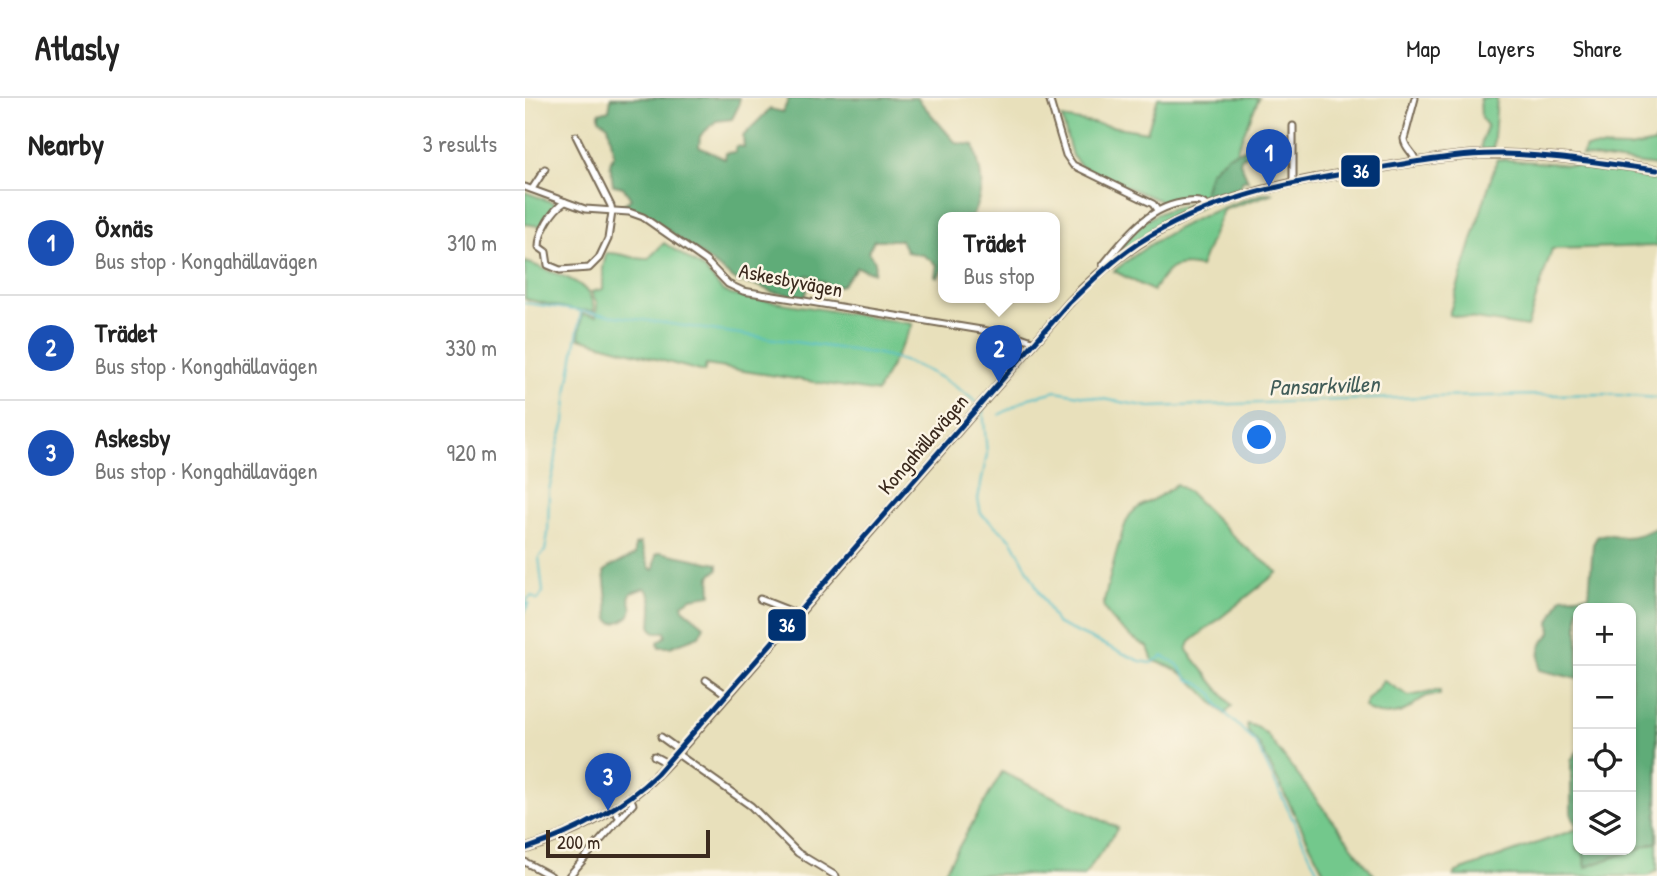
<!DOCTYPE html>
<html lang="en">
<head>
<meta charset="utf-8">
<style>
  :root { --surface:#fff; --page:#f2f2f2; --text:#222; --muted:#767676; --line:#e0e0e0; --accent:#d1495b }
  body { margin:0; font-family:"Patrick Hand",sans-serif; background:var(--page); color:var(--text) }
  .controls { position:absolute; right:21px; bottom:21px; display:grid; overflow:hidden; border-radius:14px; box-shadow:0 2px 5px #0004 }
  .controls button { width:63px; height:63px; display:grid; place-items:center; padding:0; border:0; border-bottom:2px solid var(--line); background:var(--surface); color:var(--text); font:35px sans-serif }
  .scale { position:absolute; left:21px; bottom:18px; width:164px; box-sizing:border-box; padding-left:7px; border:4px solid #3b2a1e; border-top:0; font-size:19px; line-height:24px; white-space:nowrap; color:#3b2a1e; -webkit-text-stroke:5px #fcf5e5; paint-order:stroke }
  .you { position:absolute; left:735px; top:340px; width:24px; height:24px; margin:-18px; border:5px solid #fff; border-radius:50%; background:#1a73e8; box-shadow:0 0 0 10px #1a73e833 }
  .badge { display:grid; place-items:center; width:46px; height:46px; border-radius:50%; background:var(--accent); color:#fff; font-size:23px; font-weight:700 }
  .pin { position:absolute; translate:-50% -58px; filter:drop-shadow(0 2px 4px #0008) }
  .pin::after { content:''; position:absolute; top:37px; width:24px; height:21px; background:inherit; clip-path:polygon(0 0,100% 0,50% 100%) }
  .popup { position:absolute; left:413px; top:114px; width:122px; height:91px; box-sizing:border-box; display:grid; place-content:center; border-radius:14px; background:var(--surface); filter:drop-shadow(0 2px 5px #0005); font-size:23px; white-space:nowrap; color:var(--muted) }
  .popup b { font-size:26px; color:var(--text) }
  .popup::after { content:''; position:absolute; left:50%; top:100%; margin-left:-14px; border:14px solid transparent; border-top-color:var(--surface) }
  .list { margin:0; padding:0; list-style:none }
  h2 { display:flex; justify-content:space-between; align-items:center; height:91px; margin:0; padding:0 28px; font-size:30px }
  h2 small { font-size:23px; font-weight:400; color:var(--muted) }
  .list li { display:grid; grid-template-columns:46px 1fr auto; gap:21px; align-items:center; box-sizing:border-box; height:105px; padding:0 28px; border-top:2px solid var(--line) }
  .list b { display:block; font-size:26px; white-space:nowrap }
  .list p { margin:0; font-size:23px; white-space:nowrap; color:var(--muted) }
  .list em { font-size:23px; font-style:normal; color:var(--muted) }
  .icon { flex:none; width:38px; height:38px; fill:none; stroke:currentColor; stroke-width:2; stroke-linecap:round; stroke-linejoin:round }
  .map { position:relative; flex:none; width:1132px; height:778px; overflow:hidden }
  header { display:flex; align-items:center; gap:42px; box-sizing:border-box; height:98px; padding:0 35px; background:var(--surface); border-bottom:2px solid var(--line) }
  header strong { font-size:33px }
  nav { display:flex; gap:38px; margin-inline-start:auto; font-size:24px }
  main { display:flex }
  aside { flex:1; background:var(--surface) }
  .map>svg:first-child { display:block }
  .green { fill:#73c88c; stroke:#577955; stroke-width:2 }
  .forest { fill:#5eac78; stroke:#4c6b4b; stroke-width:2 }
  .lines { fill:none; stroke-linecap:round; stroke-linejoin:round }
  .stream { stroke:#4fbdc7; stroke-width:2 }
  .street-casing { stroke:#786a55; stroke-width:9 }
  .secondary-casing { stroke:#786a55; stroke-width:11 }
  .street { stroke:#fff; stroke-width:5 }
  .secondary { stroke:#fff; stroke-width:8 }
  .bus-1-casing { stroke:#fcf5e5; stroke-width:10 }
  .bus-1 { stroke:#003273; stroke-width:5 }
  .labels { text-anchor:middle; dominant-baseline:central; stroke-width:5; stroke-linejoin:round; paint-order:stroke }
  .street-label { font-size:21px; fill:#3b2a1e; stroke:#fcf5e5 }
  .water-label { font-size:23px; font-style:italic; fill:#425d59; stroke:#fcf5e5 }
  .line-badge { stroke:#fcf5e5; stroke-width:2.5 }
  .badge-label { font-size:19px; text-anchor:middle; font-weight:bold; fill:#fff }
</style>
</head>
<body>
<header>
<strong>Atlasly</strong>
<nav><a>Map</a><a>Layers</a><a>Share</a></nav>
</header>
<main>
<aside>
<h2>Nearby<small>3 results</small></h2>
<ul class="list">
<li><span class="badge" style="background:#1a4fb4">1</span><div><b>Öxnäs</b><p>Bus stop · Kongahällavägen</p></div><em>310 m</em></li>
<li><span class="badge" style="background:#1a4fb4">2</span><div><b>Trädet</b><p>Bus stop · Kongahällavägen</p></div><em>330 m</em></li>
<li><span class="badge" style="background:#1a4fb4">3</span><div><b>Askesby</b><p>Bus stop · Kongahällavägen</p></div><em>920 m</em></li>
</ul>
</aside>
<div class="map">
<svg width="1132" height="778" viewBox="0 0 1132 778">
  <rect width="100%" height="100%" fill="#fcf5e5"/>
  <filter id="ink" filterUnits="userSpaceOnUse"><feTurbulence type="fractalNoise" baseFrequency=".0143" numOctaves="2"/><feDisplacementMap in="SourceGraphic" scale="14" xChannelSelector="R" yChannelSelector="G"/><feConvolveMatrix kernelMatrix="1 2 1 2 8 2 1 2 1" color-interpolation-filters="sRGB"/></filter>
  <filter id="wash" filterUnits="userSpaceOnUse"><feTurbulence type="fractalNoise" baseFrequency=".00686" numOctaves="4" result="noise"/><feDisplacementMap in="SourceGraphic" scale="28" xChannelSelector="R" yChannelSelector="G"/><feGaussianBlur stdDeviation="1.57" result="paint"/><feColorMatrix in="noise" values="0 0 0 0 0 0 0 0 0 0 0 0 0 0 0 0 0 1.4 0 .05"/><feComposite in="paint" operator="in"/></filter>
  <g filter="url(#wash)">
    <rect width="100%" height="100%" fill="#e8e0bb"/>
    <g class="green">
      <path d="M633,0H734L711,54C688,64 684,77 678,99L638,104L569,75L555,67L547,58L537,20L622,34Z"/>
      <path d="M955,0H972L968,52L957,53C954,42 961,37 962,27L956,20Z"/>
      <polygon points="1132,40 1132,68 1057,58 1061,49 1104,50 1130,45"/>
      <polygon points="972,61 1035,66 1132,78 1132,148 1027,151 1002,229 924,217"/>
      <polygon points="0,94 32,106 19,129 0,126"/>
      <path d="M740,95H749L698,112L675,169C648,163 642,171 628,193L589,173C639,133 679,114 740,95Z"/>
      <path d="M673,106L676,108L632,130L585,161C613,127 628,109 673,106Z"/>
      <path d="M139,145L179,171L198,193L207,197L388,226L352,294L181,267L179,274L54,240L57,216L71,218L72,206L66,194L78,191V170L81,155C97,154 108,162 123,161Z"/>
      <path d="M0,164C10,166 17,171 27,174C47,181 68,189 69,213L49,212L0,201Z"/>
      <path d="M651,386L664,394L714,444L753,474L665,544L662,552L664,555L707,608L700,616C676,595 662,570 628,563L623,549C607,542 586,524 578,508C582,491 596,429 605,417C616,403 639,400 651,386Z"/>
      <path d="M859,583L884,598L911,593H915V597C911,597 907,597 903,598C895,600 890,607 883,611C870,618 849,620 839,608L841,603Z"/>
      <polygon points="722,626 732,629 742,637 850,778 801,778 734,646 723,634"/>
      <polygon points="477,674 593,730 559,778 475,776 417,778"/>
      <polygon points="1052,731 1053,752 1058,752 1061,769 1132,744 1132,773 1123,778 929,778 931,774"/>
    </g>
    <g class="forest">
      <path d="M86,0H214V7L207,21L191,23L175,38L174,49L200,61L201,55L210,54L211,48L219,49L218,38L245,11L258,14L264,0H392L431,45L449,47C457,80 461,87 447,119H418V170L413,179L410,178L412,167L398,157L382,154L376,142H349L343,154L350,163L349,175L332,169L317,187L308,189L283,177L279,179L283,189L280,199L247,194L234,188L213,184L123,118L97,107L106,101L98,89L88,87L85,65L89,56L83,27L74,21V15L84,12Z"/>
      <polygon points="725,49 727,52 725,56 717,59 715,64 723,83 718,82 713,93 689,99 678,99 685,74 703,57"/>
      <path d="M1132,429V744L1061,769L1058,752H1106V510H1053V581L1014,572C1014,556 1013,546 1026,535L1025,524L1037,499L1064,497L1068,446L1072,439C1083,433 1088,439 1099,439C1110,439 1123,434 1132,429Z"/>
      <path d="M115,445L125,470L129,472L131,457L135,454L193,466V471L185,478L186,497L166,500L157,506L158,511L179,528L174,538L145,549H134L133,544L141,538L140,534H130L126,530C126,515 131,502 120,490L106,495L104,500L107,510C105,520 97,524 88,525L84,521L79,474L86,468L110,457V447Z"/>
      <polygon points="1053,653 1053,733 1046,715 1046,662"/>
    </g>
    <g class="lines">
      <g class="stream">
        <path d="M0,205L354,256C389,264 424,281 451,304"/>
        <polyline points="458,311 462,356 453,401 456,416 487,442 531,525 615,563 626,565 638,558 652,566 664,582 672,584 688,596 694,609 731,645 795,778"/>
        <polyline points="474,317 504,300 531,293 625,309 902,299 1079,296 1132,300"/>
        <polyline points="0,504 6,498 13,502 18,494 14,459 20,453 23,435 24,392 30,367 32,350 40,324 43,289 56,214"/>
        <polyline points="0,506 4,505 0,514"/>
      </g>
    </g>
  </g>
  <g filter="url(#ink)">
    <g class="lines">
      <defs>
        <g id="street">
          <polyline points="524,0 541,57 548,67 628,106 632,112"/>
          <path d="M890,0L879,41C880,51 889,54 891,64"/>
          <polyline points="768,84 768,28"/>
          <polyline points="0,89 60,111 104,114 118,119 181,163 203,186 218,193 493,238 510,244"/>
          <polyline points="7,91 20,71"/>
          <path d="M40,104C27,112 14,134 14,149L21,154L23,167L35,172L64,170L74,160L83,141L87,114L86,108L51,38"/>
          <path d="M580,171L578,167C601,139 624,107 663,104C671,103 677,103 683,109"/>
          <polyline points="235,501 273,516"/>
          <polyline points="181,582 202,597"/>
          <polyline points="136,639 154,652"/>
          <polyline points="151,655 226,708 273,755 311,778"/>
          <polyline points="129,658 142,665"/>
          <polyline points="87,710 95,720 108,706 105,699"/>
          <polyline points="0,764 26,778"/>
          <polyline points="44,778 95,720"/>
        </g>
        <path id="secondary" d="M0,751C44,737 89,715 124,684C146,663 166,639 186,616L544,205C631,111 726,90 847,71C891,64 935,55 979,56C1030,57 1081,66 1132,72"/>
      </defs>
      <use href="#street" class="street-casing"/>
      <use href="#secondary" class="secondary-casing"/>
      <use href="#street" class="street"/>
      <use href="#secondary" class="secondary"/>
      <defs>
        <path id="bus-1" d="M0,751C48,735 95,712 132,676L544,205C566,184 587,163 612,146C683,100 765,84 848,71C891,64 935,55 979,56C1030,57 1081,66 1132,72"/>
      </defs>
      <use href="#bus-1" class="bus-1-casing"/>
      <use href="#bus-1" class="bus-1"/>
    </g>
  </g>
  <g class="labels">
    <g class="street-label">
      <text transform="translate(266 182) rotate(11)">Askesbyvägen</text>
      <text transform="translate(398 346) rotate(-49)">Kongahällavägen</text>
    </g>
    <g class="water-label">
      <text transform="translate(799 287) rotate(-2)">Pansarkvillen</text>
    </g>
  </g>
  <g class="line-badge">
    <rect x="815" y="56" width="41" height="34" rx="7" fill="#003273"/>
    <rect x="242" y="510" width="40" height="34" rx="7" fill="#003273"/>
  </g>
  <g class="badge-label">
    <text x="836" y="80">36</text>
    <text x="262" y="534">36</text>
  </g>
</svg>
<div class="controls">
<button>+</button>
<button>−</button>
<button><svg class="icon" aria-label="locate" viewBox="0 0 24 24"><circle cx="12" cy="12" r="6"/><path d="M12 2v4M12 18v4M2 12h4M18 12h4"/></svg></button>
<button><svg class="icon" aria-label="layers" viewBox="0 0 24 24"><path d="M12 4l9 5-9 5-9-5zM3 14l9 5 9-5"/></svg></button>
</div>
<div class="scale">200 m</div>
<div class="you"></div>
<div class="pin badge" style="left:744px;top:89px;background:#1a4fb4">1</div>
<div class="pin badge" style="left:474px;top:285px;background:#1a4fb4">2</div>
<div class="popup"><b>Trädet</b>Bus stop</div>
<div class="pin badge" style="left:83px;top:713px;background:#1a4fb4">3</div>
</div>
</main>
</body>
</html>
